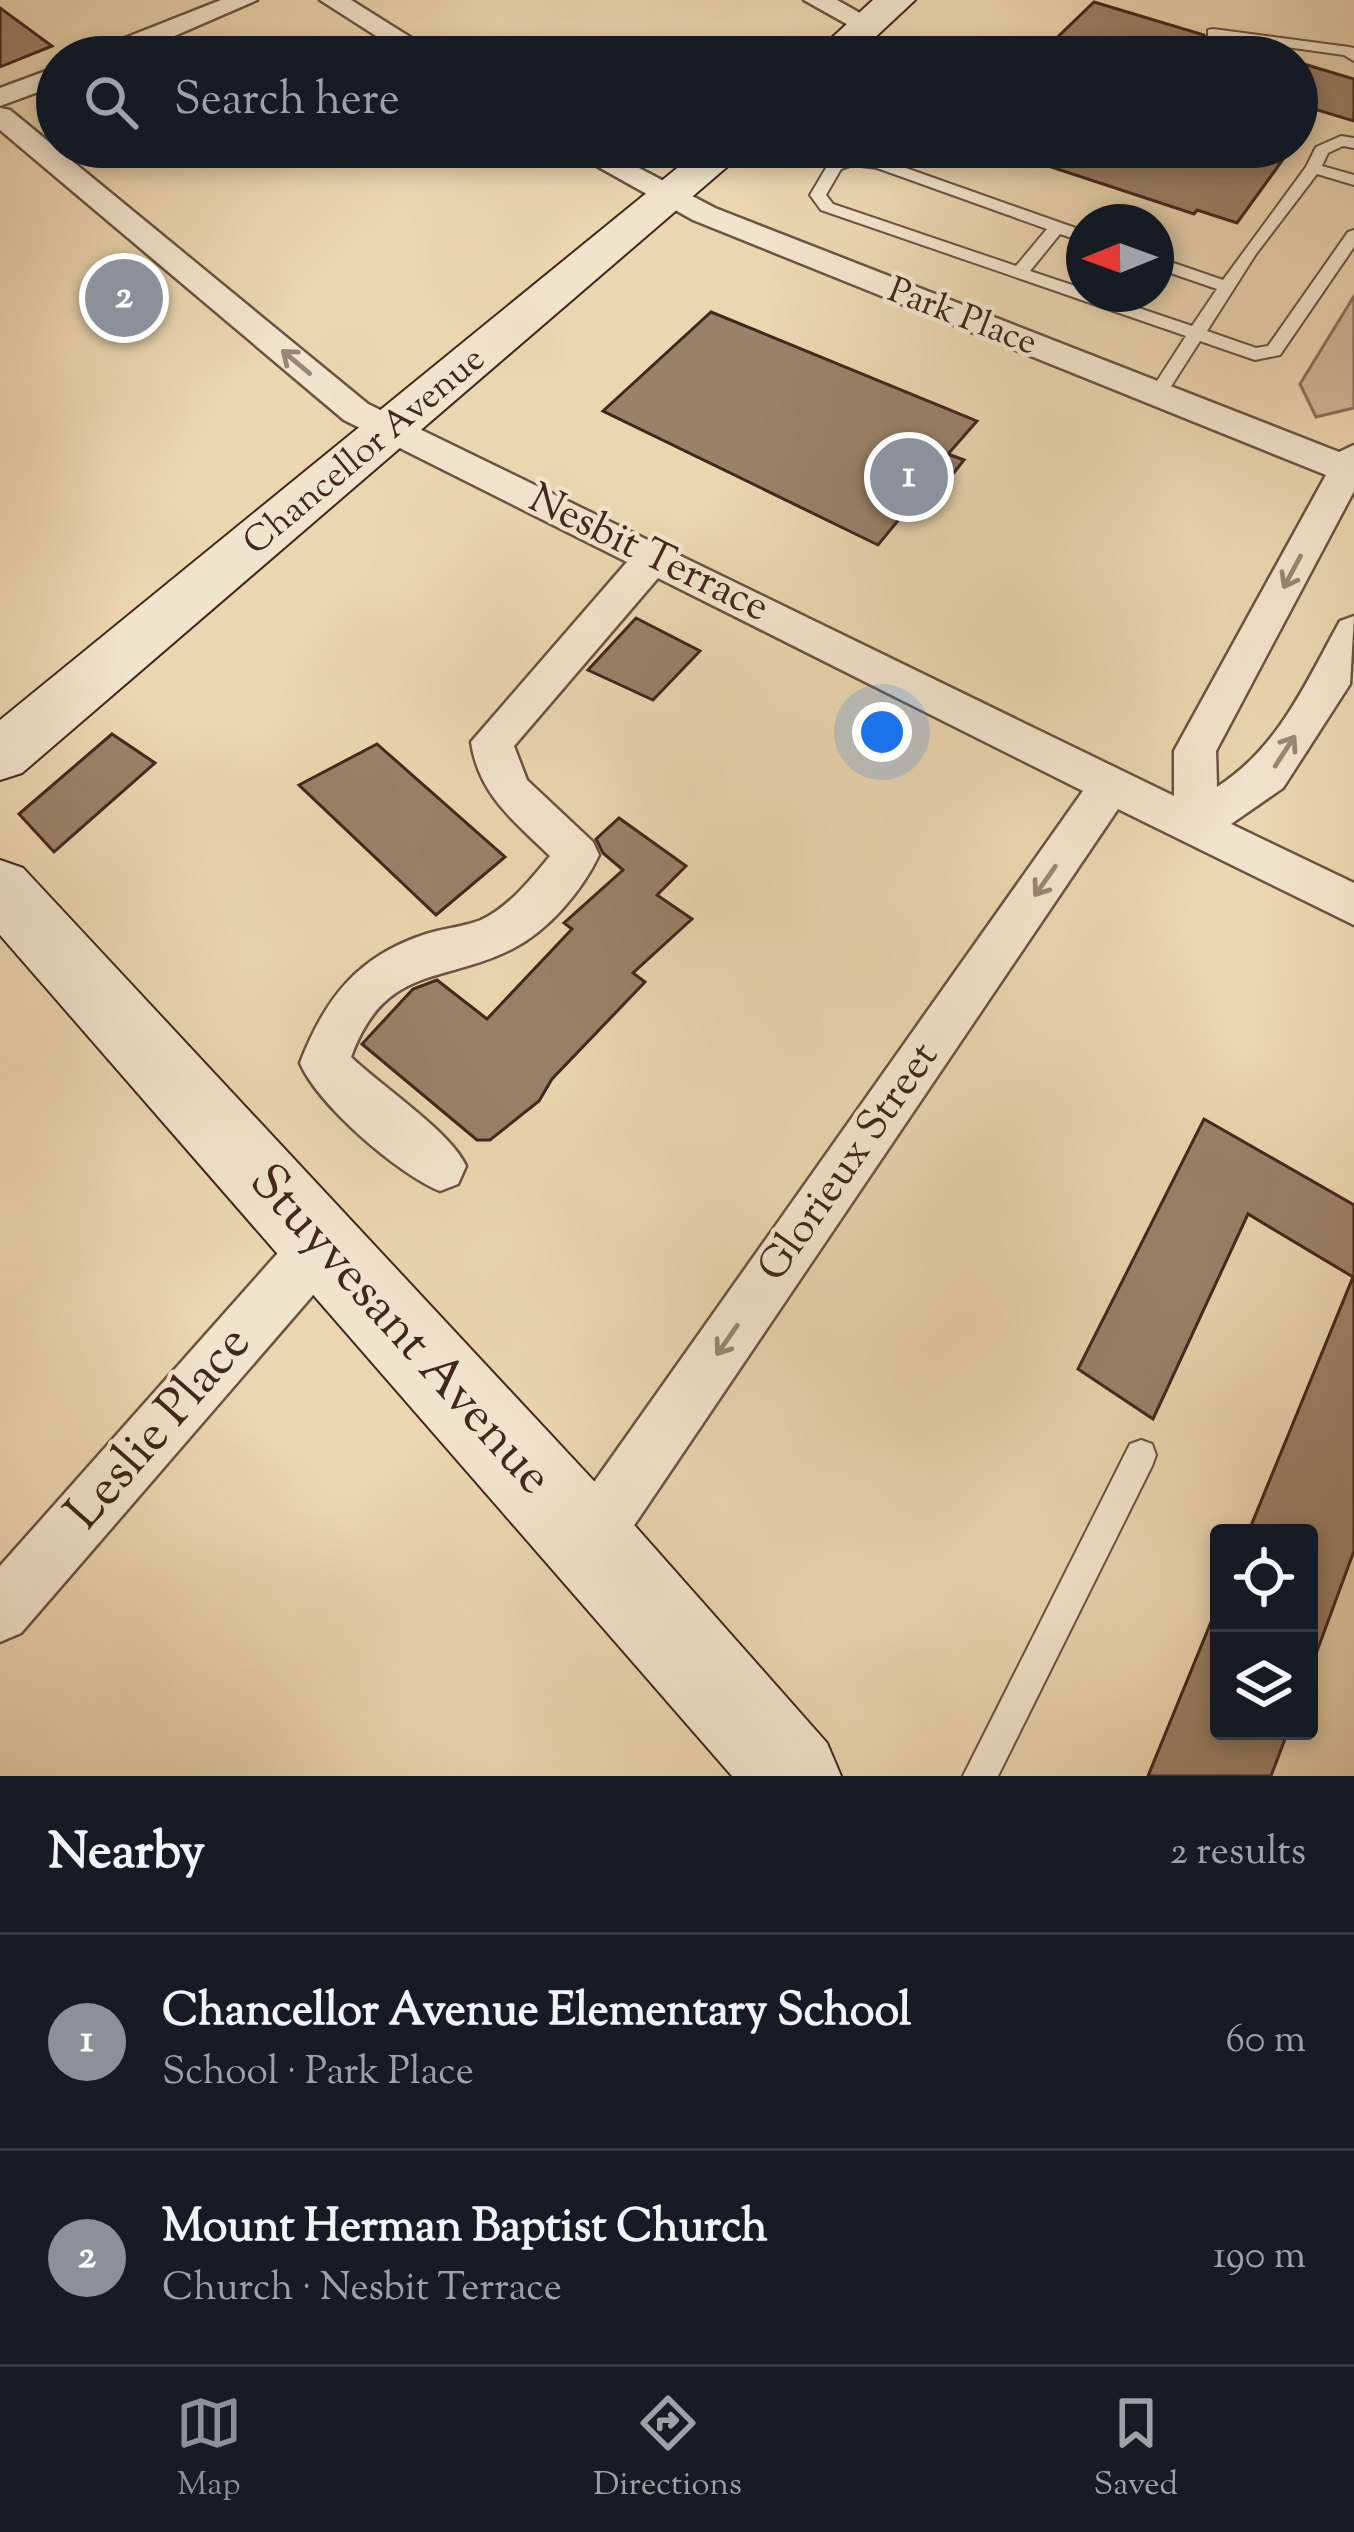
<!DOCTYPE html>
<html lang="en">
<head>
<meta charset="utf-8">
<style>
  :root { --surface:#171b24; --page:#20242c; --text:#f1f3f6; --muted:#9ea1a6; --line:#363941; --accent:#8c9099 }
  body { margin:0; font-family:"Sorts Mill Goudy",serif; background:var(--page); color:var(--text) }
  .controls { position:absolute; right:36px; bottom:36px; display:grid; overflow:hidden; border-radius:12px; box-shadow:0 6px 18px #0003 }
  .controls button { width:108px; height:108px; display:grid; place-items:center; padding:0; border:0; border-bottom:3px solid var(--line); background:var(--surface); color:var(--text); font:60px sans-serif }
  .compass { position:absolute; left:1066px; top:204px; width:108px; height:108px; border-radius:50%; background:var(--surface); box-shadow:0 6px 18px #0003; rotate:269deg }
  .you { position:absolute; left:882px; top:732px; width:42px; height:42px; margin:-30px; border:9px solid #fff; border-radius:50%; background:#1a73e8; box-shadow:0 0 0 18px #1a73e833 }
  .badge { display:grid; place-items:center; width:78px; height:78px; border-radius:50%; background:var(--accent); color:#fff; font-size:39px; font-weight:700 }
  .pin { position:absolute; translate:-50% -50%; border:6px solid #fff; box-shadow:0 3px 12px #0006 }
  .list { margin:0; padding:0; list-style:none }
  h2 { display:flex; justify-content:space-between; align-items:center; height:156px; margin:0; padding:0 48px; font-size:51px }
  h2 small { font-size:39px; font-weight:400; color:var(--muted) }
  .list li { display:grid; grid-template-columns:78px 1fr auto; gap:36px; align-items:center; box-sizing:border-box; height:216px; padding:0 48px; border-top:3px solid var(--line) }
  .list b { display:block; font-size:45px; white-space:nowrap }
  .list p { margin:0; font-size:39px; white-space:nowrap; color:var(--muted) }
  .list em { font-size:39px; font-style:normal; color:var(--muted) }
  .icon { flex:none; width:66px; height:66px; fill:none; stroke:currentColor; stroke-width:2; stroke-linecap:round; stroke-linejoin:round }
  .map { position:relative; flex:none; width:1354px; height:1776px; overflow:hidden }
  .search { position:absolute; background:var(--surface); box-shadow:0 6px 18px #0003; left:36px; right:36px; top:36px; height:132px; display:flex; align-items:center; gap:30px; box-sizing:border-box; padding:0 42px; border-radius:66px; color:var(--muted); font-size:45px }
  .sheet { height:588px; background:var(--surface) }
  nav { display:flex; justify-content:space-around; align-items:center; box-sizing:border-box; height:168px; border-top:3px solid var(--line); background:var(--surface); font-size:33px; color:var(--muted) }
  nav a { display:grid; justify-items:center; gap:6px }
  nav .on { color:var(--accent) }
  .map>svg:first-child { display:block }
  .green { fill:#cdb897; stroke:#88705a; stroke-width:3 }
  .building { fill:#998269; stroke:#42271d; stroke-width:3 }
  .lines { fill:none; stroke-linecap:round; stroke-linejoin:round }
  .lane-casing { stroke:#6c5342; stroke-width:4 }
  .street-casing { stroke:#6c5342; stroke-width:5 }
  .secondary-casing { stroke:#42271d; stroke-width:4 }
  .lane { fill:#f1e4cc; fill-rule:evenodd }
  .street { fill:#f1e4cc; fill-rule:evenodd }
  .secondary { fill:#f1e4cc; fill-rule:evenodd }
  .oneway { stroke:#9a8674 }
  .labels { text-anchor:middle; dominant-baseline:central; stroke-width:9; stroke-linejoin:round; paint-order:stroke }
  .far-street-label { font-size:36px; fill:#42271d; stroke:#f1e4cc }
  .street-label { font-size:42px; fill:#42271d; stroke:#f1e4cc }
  .near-street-label { font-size:51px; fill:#42271d; stroke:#f1e4cc }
</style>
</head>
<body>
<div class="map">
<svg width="1354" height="1776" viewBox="0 0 1354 1776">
  <rect width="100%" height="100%" fill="#ead6b0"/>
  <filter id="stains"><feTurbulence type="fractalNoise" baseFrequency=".00167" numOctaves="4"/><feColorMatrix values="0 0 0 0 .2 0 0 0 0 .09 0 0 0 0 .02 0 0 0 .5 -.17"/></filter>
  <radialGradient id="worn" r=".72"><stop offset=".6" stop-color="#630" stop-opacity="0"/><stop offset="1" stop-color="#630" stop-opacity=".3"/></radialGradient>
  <polygon class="green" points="1354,296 1354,408 1316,417 1300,384"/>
  <g class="building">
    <polygon points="1094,2 1204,35 1207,40 1248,48 1246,57 1037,57"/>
    <polygon points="0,8 52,46 0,67"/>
    <polygon points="1297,62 1354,79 1354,121 1297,104"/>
    <polygon points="1013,147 1150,147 1176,159 1185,147 1292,147 1237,223 1197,210 1194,214 1012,154"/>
    <polygon points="711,312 977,421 948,454 964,460 918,518 905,512 878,545 603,411"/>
    <polygon points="636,618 700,651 653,700 588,670"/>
    <polygon points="112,734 155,763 54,852 19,814"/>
    <polygon points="377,744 505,857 436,915 299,785"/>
    <polygon points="619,818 686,866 657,895 692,919 633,973 645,982 552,1079 539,1101 490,1140 477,1140 362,1044 413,989 437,980 487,1019 572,929 564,923 623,870 603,853 596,839"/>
    <polygon points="1204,1119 1354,1205 1354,1551 1313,1662 1309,1661 1309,1533 1248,1533 1353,1277 1248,1214 1153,1419 1078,1369"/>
    <polygon points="1218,1605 1219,1731 1288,1731 1271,1776 1148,1776"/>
  </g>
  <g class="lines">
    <defs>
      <g id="lane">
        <polygon points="1213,29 1349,47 1354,48 1354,61 1344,55 1208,36 1208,30"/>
        <path d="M1341,136L1354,138V148L1343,146L1328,153L1322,166L1354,175V185L1317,174L1256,254L1207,331L1256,348L1268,346L1348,232L1354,230V247L1280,355L1255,360L1200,341L1163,399L1157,401L1148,395L1186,336L821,210L810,195L829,163L852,155L886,161L1084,231V242L1060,234L1030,271L1084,289V294H1097L1192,326L1217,289L1156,268V257L1223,280L1306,167L1316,147ZM853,165L877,168L1047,229L1016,266L833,204L826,195L841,169Z"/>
        <polygon points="1141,1440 1152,1444 1156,1455 1152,1466 998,1776 963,1776 1130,1444"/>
      </g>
      <g id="street">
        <polygon points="221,0 257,0 126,57 88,57 92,51"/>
        <polygon points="320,0 351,0 442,57 409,57"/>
        <polygon points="804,0 837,0 881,25 877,31 859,31"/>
        <polygon points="57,67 57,85 0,106 0,88"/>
        <path d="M0,108L10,110L368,404L1174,796V751L1326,475L693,220L563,147H599L715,208L1339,452L1354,445V491L1216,751L1217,787C1279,747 1305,684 1340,621L1354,616L1350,684L1283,788L1231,824L1354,883V925L1118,809L610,1561L589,1570L568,1561L559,1540L568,1519L1083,791L658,578L514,746L527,780L593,842L599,855C582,891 548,931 512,949C443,984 385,964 351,1057C381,1086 451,1132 466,1166L458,1184L440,1191C398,1174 318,1105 300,1063C325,998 358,956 426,934C444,928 464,927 481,920C509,907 531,879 550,856C514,821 479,795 471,742L627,562L344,420L0,130Z"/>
        <polygon points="320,1220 339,1227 346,1246 339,1265 21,1633 0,1642 0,1566 301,1227"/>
      </g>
      <g id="secondary">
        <polygon points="873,0 915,0 854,57 811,57"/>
        <polygon points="703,147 750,147 22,773 0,780 0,720"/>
        <polygon points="0,860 23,868 620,1509 827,1743 841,1776 732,1776 0,935"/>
      </g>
    </defs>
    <use href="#lane" class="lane-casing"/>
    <use href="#street" class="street-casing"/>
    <use href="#secondary" class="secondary-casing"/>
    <use href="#lane" class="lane"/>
    <use href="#street" class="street"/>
    <use href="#secondary" class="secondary"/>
  </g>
  <defs><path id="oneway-shaft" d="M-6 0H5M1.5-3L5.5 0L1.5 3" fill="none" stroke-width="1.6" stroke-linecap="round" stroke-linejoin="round" transform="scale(3)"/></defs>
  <g class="oneway">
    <use href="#oneway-shaft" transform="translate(296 362) rotate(-140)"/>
    <use href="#oneway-shaft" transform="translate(1292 572) rotate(118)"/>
    <use href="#oneway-shaft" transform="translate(1285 751) rotate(-57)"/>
    <use href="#oneway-shaft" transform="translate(1045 881) rotate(125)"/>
    <use href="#oneway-shaft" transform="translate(727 1340) rotate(125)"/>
  </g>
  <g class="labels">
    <g class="far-street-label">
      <text transform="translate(962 318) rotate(21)">Park Place</text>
      <text transform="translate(365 452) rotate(-40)">Chancellor Avenue</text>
    </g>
    <g class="street-label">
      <text transform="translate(648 555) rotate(26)">Nesbit Terrace</text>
      <text transform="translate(850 1163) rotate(-55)">Glorieux Street</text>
    </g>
    <g class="near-street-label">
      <text transform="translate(399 1331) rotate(48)">Stuyvesant Avenue</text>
      <text transform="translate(160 1429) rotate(-49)">Leslie Place</text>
    </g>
  </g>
  <rect width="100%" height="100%" filter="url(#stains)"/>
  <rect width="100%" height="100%" fill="url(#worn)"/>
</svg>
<div class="controls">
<button><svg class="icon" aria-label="locate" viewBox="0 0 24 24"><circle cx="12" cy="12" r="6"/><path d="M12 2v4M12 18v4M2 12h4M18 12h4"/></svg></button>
<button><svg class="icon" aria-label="layers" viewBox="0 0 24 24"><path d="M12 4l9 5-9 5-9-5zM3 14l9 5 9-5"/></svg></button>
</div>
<svg class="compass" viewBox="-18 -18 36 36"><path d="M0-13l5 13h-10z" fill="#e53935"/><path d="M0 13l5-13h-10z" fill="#9ea1a6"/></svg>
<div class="you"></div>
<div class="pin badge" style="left:909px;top:477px">1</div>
<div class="pin badge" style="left:124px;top:298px">2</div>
<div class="search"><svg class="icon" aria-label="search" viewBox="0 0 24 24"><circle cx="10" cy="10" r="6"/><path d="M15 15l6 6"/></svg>Search here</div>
</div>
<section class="sheet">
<h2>Nearby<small>2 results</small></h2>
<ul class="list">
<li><span class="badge">1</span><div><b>Chancellor Avenue Elementary School</b><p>School · Park Place</p></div><em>60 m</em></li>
<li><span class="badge">2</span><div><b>Mount Herman Baptist Church</b><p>Church · Nesbit Terrace</p></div><em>190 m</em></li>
</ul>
</section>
<nav>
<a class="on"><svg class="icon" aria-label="map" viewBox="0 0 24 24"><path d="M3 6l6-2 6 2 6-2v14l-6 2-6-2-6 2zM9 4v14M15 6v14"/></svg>Map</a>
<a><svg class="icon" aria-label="directions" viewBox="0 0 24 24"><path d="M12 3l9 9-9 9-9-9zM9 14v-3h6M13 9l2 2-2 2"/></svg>Directions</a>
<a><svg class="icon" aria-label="saved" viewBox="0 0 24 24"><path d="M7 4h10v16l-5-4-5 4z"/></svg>Saved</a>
</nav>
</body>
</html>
